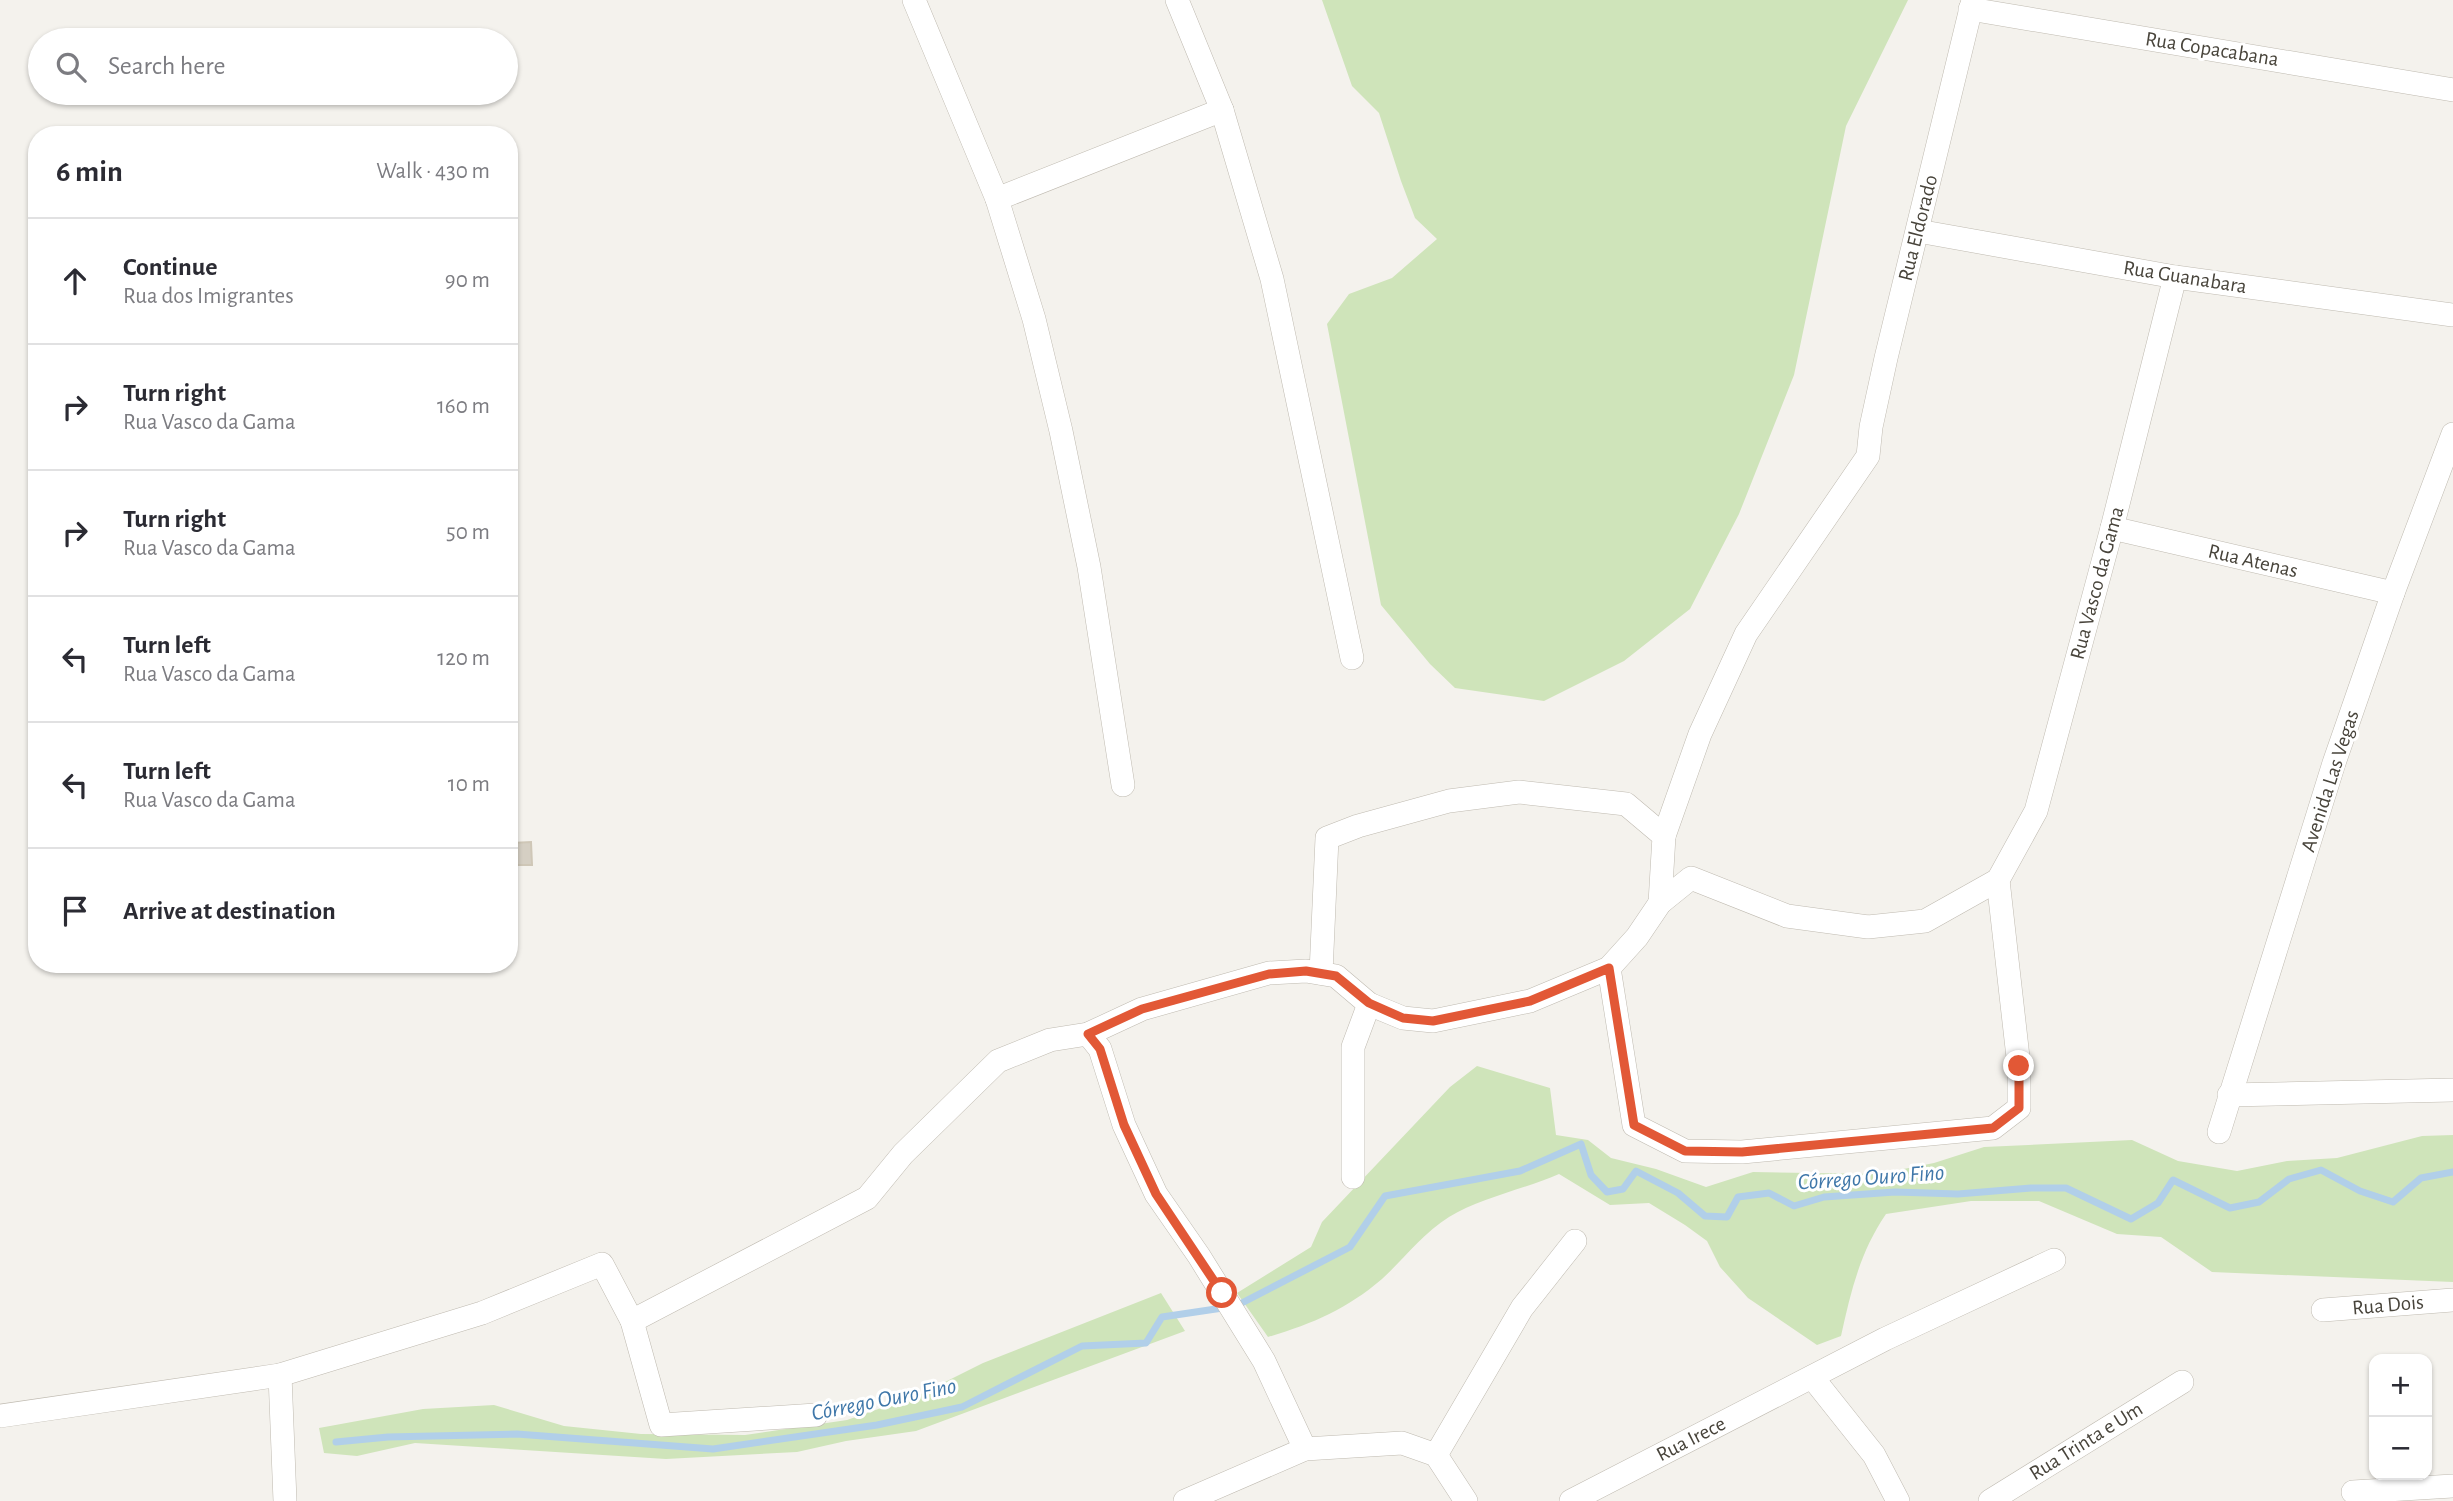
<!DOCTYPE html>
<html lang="en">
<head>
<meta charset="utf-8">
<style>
  :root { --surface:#fff; --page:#f7f7f7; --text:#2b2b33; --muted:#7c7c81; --line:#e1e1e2 }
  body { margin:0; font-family:"Alegreya Sans",sans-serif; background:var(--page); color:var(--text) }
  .controls { position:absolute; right:21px; bottom:21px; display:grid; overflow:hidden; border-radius:14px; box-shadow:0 2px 5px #0004 }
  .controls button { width:63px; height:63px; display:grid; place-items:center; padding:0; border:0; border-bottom:2px solid var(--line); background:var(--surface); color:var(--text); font:35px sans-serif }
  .stop { position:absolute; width:21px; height:21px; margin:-16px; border:5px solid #e25836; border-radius:50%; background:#fff }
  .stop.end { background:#e25836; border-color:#fff; box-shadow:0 2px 7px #0008 }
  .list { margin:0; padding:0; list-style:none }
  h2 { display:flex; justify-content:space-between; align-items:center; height:91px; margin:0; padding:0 28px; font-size:30px }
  h2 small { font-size:23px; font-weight:400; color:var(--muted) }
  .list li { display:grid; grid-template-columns:46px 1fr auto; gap:21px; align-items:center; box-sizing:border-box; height:126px; padding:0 28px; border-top:2px solid var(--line) }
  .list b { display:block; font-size:26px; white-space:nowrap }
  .list p { margin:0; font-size:23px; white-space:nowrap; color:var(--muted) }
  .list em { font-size:23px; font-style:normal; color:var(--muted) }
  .icon { flex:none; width:38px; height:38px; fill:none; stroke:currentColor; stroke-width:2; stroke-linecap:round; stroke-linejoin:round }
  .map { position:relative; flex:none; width:2453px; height:1501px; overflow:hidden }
  .search { position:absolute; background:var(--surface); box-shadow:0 2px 5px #0004; left:28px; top:28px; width:490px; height:77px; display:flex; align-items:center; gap:18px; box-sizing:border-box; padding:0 24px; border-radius:38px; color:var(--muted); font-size:26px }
  .panel { position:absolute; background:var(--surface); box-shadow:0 2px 5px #0004; left:28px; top:126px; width:490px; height:847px; border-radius:28px }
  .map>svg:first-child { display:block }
  .green { fill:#cfe4ba }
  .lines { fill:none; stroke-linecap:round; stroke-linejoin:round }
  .stream { stroke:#b1cfe9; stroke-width:7 }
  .building { fill:#d5cfc3; stroke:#cfc7b7; stroke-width:2 }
  .minor-casing { stroke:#bfbab0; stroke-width:24 }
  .minor { stroke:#fff; stroke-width:23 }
  .route { stroke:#e25836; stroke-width:9 }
  .labels { text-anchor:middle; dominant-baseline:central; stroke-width:6; stroke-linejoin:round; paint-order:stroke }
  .street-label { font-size:21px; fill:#48443b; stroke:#fff }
  .water-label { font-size:23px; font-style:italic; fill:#3f77a9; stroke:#fff }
</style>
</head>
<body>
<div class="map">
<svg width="2453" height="1501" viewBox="0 0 2453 1501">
  <rect width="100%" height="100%" fill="#f4f2ed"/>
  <g class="green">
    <polygon points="1322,0 1908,0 1846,126 1794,375 1739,514 1690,609 1624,661 1544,701 1455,688 1430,664 1381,605 1327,324 1349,294 1392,278 1437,239 1415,218 1401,181 1379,113 1352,86"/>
    <path d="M1477,1066L1550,1088L1556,1135L1588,1140L1611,1158L1656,1169L1706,1187L1753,1172L1878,1174L1934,1163L1984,1147L2132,1140L2178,1161L2237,1171L2287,1161L2337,1158L2422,1136L2453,1135V1282L2212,1272L2161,1237L2117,1234L2039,1201H1971L1886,1214C1860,1252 1851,1291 1841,1336L1817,1345L1748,1298L1720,1267L1707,1241L1685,1225L1649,1203L1610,1205L1559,1174C1525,1189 1480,1198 1449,1217C1423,1233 1404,1259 1382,1279C1347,1309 1312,1324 1268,1337L1237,1293L1311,1247L1322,1222L1450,1087Z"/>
    <polygon points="1161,1293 1185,1331 916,1431 846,1441 797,1452 666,1459 415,1443 357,1456 324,1453 319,1428 423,1409 494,1405 564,1426 641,1434 745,1435 847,1420 921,1394 983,1363"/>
  </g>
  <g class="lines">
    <polyline class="stream" points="336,1442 388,1437 517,1434 713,1449 877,1425 962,1407 1082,1346 1146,1343 1162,1317 1236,1306 1350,1247 1385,1196 1520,1171 1581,1144 1591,1175 1607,1192 1623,1189 1636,1171 1678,1193 1705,1216 1727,1217 1738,1197 1769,1193 1794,1206 1824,1197 1895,1192 1958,1194 2031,1188 2066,1188 2131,1219 2158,1203 2173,1180 2230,1208 2259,1202 2289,1179 2321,1170 2360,1191 2393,1202 2421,1178 2453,1172"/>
  </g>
  <polygon class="building" points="531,842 532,865 513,865 512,843"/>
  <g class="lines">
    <defs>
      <g id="minor">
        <polyline points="914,0 997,199 1034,319 1061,431 1089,567 1123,785"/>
        <polyline points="1177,0 1222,110 1272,279 1352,658"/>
        <polyline points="1970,9 2453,90"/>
        <polyline points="997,199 1222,110"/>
        <polyline points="1918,231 2175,277 2453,315"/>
        <polyline points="2112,528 2393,593"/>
        <polyline points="1664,836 1700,734 1746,634 1868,456 1871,427 1886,358 1973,0"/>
        <polyline points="1609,968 1634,1125 1685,1151 1742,1152 1993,1128 2019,1108 2019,1066 1998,880"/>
        <polyline points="1321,973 1327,838 1358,826 1449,801 1519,792 1626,804 1664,836 1660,903"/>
        <polyline points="1088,1034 1100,1049 1124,1125 1156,1194 1199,1256 1264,1361 1305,1449"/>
        <polyline points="2229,1095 2453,1090"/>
        <polyline points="2219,1132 2334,763 2393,593 2453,434"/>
        <polyline points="1353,1177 1353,1047 1369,1004"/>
        <polyline points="2323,1310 2453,1300"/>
        <polyline points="632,1321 867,1198 903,1154 998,1061 1050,1040 1088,1034 1142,1009 1269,973 1306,971 1336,976 1369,1004 1403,1018 1433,1021 1530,1001 1609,968 1637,937 1660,903 1691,878 1787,916 1868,927 1925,921 1998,880 2036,811 2112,528 2175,277"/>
        <polyline points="280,1375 285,1501"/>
        <polyline points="1812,1377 1874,1455 1898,1501"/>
        <polyline points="0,1416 280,1375 482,1313 602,1264 632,1321 661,1425 816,1415"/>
        <polyline points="1436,1455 1522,1308 1575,1241"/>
        <polyline points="2353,1492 2453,1486"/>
        <polyline points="1185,1501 1305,1449 1402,1443 1436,1455 1466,1501"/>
        <polyline points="1571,1501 1885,1339 2054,1260"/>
        <polyline points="1990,1501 2182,1382"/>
      </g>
    </defs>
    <use href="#minor" class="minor-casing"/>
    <use href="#minor" class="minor"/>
  </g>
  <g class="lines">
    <polyline class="route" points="1222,1293 1156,1194 1124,1125 1100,1049 1088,1034 1142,1009 1269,974 1306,971 1336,976 1369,1003 1403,1018 1433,1021 1530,1001 1609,968 1634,1125 1685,1151 1742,1152 1993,1128 2019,1108 2019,1066"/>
  </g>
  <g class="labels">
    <g class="street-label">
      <text transform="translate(2212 49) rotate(9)">Rua Copacabana</text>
      <text transform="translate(1918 228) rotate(-76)">Rua Eldorado</text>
      <text transform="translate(2185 277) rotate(9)">Rua Guanabara</text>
      <text transform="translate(2253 561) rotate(13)">Rua Atenas</text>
      <text transform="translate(2097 583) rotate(-75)">Rua Vasco da Gama</text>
      <text transform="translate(2330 781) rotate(-72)">Avenida Las Vegas</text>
      <text transform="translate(2388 1305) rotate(-5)">Rua Dois</text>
      <text transform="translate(1691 1439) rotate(-27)">Rua Irece</text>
      <text transform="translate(2086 1441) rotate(-32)">Rua Trinta e Um</text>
    </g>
    <g class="water-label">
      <text transform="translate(1871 1178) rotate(-4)">Córrego Ouro Fino</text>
      <text transform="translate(884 1400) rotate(-11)">Córrego Ouro Fino</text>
    </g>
  </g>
</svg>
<div class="controls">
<button>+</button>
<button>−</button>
</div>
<div class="stop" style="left:1222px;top:1293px"></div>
<div class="stop end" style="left:2019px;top:1066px"></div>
<div class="search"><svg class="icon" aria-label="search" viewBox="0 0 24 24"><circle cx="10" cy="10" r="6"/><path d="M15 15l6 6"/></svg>Search here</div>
<section class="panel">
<h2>6 min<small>Walk · 430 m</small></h2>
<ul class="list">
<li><svg class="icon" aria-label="ahead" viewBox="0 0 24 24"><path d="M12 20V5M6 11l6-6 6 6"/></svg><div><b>Continue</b><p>Rua dos Imigrantes</p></div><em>90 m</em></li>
<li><svg class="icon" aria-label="right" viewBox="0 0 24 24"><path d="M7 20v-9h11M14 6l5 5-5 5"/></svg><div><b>Turn right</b><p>Rua Vasco da Gama</p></div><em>160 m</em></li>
<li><svg class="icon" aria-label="right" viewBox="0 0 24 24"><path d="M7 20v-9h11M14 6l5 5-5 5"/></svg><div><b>Turn right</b><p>Rua Vasco da Gama</p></div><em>50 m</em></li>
<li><svg class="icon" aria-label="left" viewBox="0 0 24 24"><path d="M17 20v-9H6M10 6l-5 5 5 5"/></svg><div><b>Turn left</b><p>Rua Vasco da Gama</p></div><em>120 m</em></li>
<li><svg class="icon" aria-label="left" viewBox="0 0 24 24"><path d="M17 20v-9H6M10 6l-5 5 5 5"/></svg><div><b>Turn left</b><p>Rua Vasco da Gama</p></div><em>10 m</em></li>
<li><svg class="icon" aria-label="arrive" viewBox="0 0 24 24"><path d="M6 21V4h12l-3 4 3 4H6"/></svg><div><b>Arrive at destination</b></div></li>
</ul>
</section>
</div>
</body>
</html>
